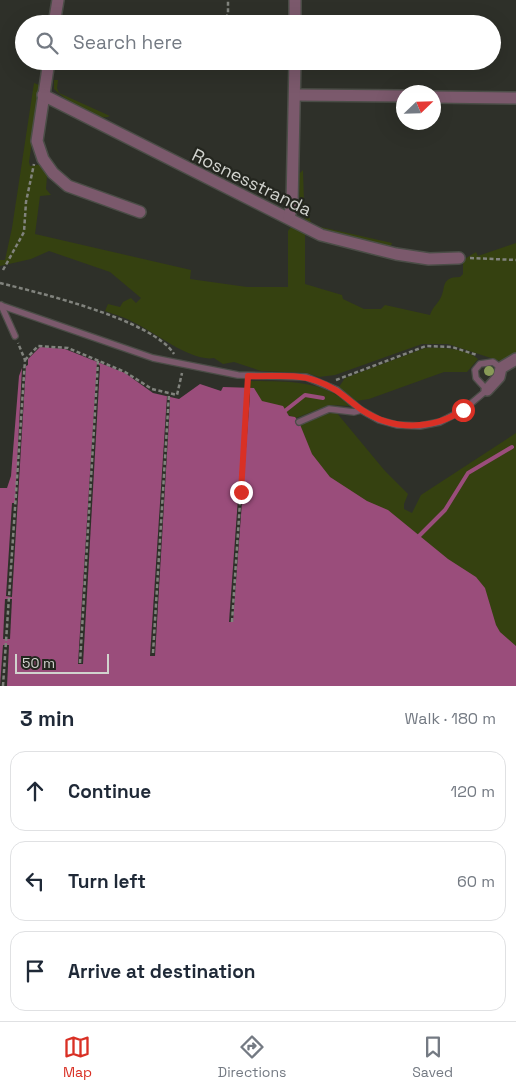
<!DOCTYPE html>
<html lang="en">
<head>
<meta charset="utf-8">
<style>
  :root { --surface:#fff; --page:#f2f2f3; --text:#1f2937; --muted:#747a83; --line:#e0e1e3; --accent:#d93025 }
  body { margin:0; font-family:"Space Grotesk",sans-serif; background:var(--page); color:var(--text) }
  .compass { position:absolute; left:396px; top:85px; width:45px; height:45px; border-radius:50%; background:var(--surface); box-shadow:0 5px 20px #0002; rotate:67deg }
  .scale { position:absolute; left:15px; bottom:12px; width:94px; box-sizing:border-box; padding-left:5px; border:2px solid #d1d3ce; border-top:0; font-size:14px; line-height:18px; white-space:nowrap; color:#d1d3ce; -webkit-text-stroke:4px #24261f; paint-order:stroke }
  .stop { position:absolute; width:15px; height:15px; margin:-11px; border:4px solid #d93025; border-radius:50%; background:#fff }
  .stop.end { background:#d93025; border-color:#fff; box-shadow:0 1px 5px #0008 }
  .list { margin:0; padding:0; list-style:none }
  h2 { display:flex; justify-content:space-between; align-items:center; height:65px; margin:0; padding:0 20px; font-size:21px }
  h2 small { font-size:16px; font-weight:400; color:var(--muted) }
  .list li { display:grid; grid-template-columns:32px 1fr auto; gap:15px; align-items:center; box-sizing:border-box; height:80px; margin:0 10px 10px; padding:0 10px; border:1px solid var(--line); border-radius:15px }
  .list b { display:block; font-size:19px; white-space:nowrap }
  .list em { font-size:16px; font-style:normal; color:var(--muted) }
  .icon { flex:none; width:28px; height:28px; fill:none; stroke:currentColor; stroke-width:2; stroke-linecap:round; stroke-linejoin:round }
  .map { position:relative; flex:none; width:516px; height:686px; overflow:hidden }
  .search { position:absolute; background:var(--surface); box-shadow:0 5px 20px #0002; left:15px; right:15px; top:15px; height:55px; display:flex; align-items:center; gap:12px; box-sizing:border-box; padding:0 18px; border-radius:28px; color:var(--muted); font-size:19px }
  .sheet { height:335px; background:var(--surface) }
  nav { display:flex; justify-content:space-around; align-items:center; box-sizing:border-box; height:70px; border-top:1px solid var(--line); background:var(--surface); font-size:14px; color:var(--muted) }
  nav a { display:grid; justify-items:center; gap:2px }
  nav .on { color:var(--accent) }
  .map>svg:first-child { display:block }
  .green { fill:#354110 }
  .water { fill:#9a4d7b }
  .pier { fill:#2e3029 }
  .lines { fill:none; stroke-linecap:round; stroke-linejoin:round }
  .stream { stroke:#9a4d7b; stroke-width:4 }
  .lane-casing { stroke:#4b4d47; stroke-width:8 }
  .street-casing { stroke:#4b4d47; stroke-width:14 }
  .path { stroke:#81837d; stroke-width:2.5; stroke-dasharray:4 2.5; stroke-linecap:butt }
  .lane { stroke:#7b596c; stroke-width:5.5 }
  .street { stroke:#7b596c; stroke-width:11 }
  .tree { fill:#889a57 }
  .route { stroke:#d93025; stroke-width:6 }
  .labels { text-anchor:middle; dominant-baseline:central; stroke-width:4.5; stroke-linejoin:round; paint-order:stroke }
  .street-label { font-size:18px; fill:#d1d3ce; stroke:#24261f }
</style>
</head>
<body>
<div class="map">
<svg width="516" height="686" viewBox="0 0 516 686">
  <rect width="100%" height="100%" fill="#2e3029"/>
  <g class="green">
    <path d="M54,80H58L57,88L59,93L110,116C98,123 63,98 54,89Z"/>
    <path d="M34,83L39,85V91L29,162L30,166L43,164L47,176L46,189L51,195L40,196L35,234L191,270L190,279L247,287H288V231L291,227L305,234V284L342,295L343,299L364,309H381L385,305L430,315C432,309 435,306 438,302C448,290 438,277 460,277L463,274V260L476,252L478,256L516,243V355L500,361L448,344H422L335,375L319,377L307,373L261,371L234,362L223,364L214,358C192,362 157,334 137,324C127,318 116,315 105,311L108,304L120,307L123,302L131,298L136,303L141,298L110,272L49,251L31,259L0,266V260H5L12,228Z"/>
    <path d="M303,170L304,203L312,225L392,243L390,248L315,228C296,217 300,193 299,174Z"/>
    <path d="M425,348C441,347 466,348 478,359L467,372H444L369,399L356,401L339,387L345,378Z"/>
    <path d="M250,381C285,382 324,379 351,406L329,405L296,418L261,405L255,390L249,388Z"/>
    <polygon points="336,412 385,471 408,494 404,504 404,509 412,513 421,495 516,433 516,686 278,514 292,427 323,415"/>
  </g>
  <polygon class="water" points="40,347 65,349 125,373 153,393 179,399 200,384 221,391 223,387 254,388 262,401 283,406 289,416 295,417 299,422 312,454 330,477 367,501 388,510 448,559 476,577 485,588 496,625 500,632 516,646 516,686 0,686 0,488 7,488 11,476 19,376 22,368 28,365 28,359"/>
  <g class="pier">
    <polygon points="97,362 100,366 83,664 78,664"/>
    <polygon points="26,365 12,597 6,596 12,503 15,503 22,368"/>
    <polygon points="246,388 249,388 250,395 233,622 229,622"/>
    <polygon points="167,396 169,397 170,403 155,656 150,656"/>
    <polygon points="5,599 12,599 10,639 3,639"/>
    <polygon points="3,645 9,645 7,686 0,686"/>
  </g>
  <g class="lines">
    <g class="stream">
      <polyline points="286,410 305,395 323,398"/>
      <polyline points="419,536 445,510 468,473 512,447"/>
    </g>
    <defs>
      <g id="lane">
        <polyline points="0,305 153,358 238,375 306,377 337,390 361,410 379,420 397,425 420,426 440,422 463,410 487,390 476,378 475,370 480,364 493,362 501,368"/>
        <polyline points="1,305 15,336"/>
        <polyline points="299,422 329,409 354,412 361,410"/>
      </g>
      <g id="street">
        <polyline points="54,24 58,0"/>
        <polyline points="295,24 295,0"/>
        <polyline points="49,61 37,141 43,159 53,173 68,186 140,212"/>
        <polyline points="43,95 321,235 396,254 429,259 459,258"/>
        <polyline points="295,95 404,96"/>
        <polyline points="434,97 516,98"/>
        <polyline points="289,218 292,204 295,61"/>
        <polyline points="487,390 499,377 501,368 516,359"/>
      </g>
    </defs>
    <use href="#lane" class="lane-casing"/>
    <use href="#street" class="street-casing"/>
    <g class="path">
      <polyline points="223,24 228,14 228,0"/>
      <polyline points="470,258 516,260"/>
      <polyline points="3,270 24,232 26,202 34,164"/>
      <path d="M0,283C40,293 153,320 174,354"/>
      <polyline points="25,360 38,346 68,348 125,372 152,389 177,395 182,373"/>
      <polyline points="336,380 426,346 452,347 477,355"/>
      <polyline points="232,622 248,383"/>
      <polyline points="153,653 169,394"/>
      <polyline points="80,663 98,361"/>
      <polyline points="3,686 25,360 18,343"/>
    </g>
    <use href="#lane" class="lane"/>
    <use href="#street" class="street"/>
  </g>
  <circle class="tree" cx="489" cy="371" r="5"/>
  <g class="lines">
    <path class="route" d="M241,492L248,376C271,377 296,373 317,381C335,387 347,399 362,410C393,431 433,430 463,410"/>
  </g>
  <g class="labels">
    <g class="street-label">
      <text transform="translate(252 182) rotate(26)">Rosnesstranda</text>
    </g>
  </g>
</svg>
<svg class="compass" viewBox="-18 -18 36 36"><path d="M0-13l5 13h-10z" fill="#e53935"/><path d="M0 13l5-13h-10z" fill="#747a83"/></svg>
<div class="scale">50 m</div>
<div class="stop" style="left:463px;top:410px"></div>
<div class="stop end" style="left:241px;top:492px"></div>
<div class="search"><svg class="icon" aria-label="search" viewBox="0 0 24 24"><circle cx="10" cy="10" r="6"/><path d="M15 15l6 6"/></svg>Search here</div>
</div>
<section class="sheet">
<h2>3 min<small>Walk · 180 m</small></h2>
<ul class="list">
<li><svg class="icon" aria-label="ahead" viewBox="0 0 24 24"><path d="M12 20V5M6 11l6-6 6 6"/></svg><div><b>Continue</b></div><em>120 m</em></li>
<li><svg class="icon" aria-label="left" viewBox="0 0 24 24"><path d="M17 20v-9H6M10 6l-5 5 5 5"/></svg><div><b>Turn left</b></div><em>60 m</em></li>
<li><svg class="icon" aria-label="arrive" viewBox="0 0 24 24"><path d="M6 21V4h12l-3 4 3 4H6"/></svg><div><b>Arrive at destination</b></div></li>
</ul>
</section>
<nav>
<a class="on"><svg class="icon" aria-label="map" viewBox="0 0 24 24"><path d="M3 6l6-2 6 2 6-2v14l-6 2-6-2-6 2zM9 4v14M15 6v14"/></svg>Map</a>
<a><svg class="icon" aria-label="directions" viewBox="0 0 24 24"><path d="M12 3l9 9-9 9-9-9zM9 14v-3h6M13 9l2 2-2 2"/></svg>Directions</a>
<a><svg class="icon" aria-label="saved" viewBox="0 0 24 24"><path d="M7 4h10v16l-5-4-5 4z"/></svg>Saved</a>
</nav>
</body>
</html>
